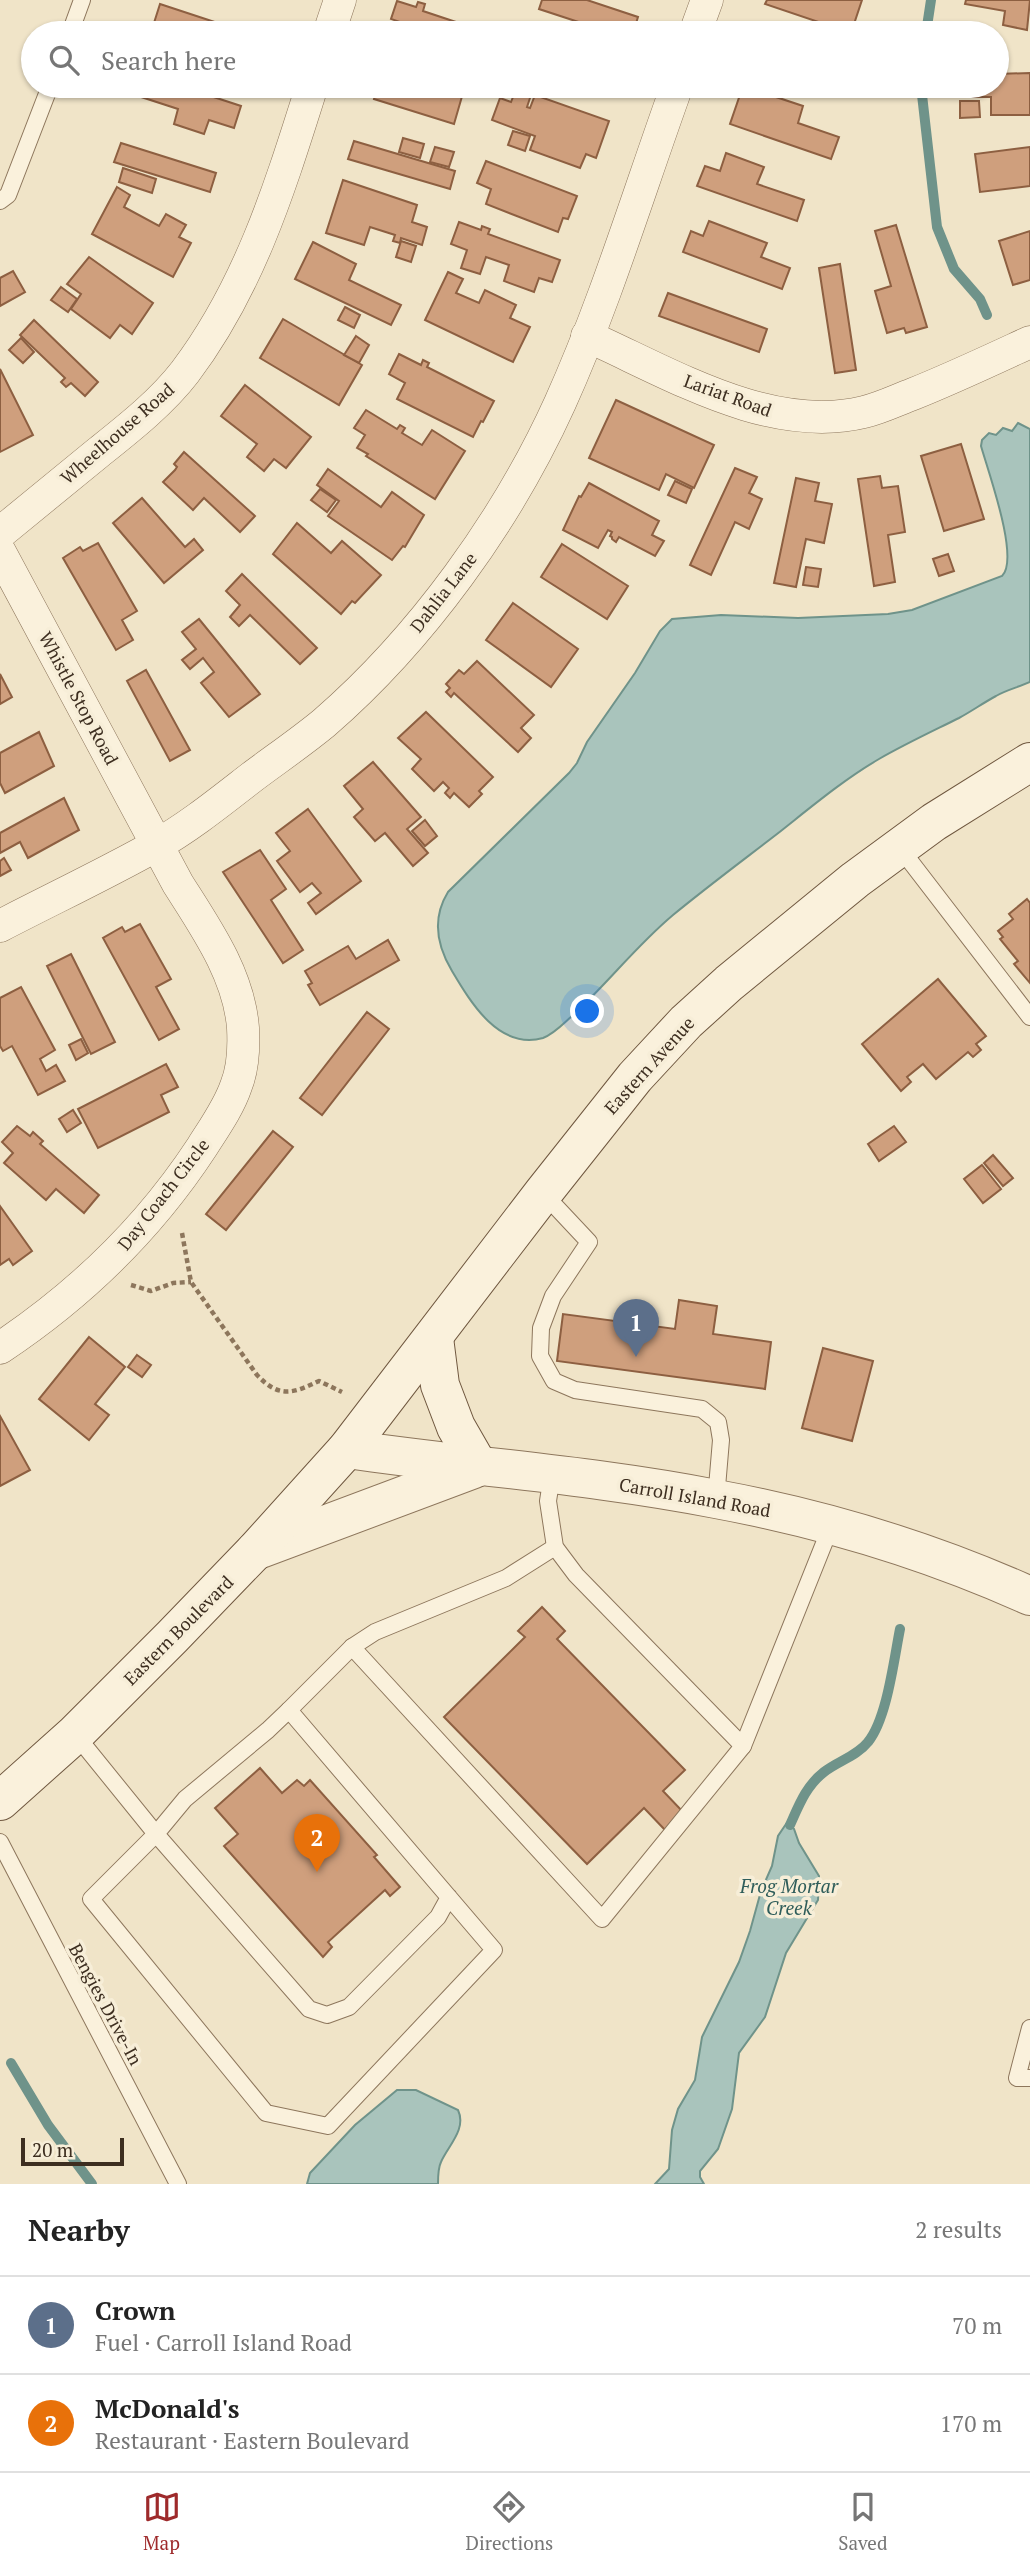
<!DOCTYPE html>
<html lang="en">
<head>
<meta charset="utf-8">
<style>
  :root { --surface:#fff; --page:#f2f2f2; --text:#222; --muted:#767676; --line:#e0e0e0; --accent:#9e2a2b }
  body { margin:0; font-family:"PT Serif",serif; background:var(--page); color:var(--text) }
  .scale { position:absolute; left:21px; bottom:18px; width:103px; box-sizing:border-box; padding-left:7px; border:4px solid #3d2e20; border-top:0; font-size:19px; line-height:24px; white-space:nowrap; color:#3d2e20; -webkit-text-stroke:5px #f7eed8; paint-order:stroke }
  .you { position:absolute; left:588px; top:1012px; width:24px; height:24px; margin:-18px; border:5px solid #fff; border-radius:50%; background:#1a73e8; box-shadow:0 0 0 10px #1a73e833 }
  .badge { display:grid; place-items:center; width:46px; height:46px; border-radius:50%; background:var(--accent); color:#fff; font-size:23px; font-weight:700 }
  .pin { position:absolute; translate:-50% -58px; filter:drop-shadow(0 2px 4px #0008) }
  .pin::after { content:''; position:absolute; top:37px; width:24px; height:21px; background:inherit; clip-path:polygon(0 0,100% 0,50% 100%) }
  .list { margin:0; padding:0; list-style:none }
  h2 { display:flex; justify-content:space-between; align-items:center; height:91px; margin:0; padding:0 28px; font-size:30px }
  h2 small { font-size:23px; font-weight:400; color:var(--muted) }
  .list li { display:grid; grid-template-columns:46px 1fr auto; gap:21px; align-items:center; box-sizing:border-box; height:98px; padding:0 28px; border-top:2px solid var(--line) }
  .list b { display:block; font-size:26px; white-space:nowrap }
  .list p { margin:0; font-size:23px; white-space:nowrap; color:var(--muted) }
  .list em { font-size:23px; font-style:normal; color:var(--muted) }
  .icon { flex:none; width:38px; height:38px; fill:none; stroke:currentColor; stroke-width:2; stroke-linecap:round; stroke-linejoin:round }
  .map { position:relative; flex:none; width:1030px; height:2184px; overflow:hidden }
  .search { position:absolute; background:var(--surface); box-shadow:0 2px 5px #0004; left:21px; right:21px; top:21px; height:77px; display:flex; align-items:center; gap:18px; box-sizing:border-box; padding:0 24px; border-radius:38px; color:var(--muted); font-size:26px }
  .sheet { height:287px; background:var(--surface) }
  nav { display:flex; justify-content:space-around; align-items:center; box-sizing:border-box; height:98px; border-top:2px solid var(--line); background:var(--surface); font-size:19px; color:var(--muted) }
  nav a { display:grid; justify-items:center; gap:4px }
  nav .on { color:var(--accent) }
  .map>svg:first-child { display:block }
  .water { fill:#a9c4bc; stroke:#6f938a; stroke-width:2 }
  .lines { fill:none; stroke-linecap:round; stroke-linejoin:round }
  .stream { stroke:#6f938a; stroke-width:10 }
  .building { fill:#cf9f7d; stroke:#8d5f41; stroke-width:2 }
  .service-casing { stroke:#8d765c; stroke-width:18 }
  .minor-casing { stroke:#8d765c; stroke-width:33 }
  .tertiary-casing { stroke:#8d765c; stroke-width:40 }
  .secondary-casing { stroke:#6f573f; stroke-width:40 }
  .path { stroke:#8d765c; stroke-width:4.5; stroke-dasharray:5 3.5; stroke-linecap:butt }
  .service { stroke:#faf1dc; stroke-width:16 }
  .minor { stroke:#faf1dc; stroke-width:32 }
  .tertiary { stroke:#faf1dc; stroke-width:38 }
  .secondary { stroke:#faf1dc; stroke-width:38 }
  .labels { text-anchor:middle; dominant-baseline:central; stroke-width:7; stroke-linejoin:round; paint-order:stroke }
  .street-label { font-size:18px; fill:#3d2e20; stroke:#f7eed8 }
  .water-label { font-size:19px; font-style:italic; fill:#2f5d5a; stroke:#f7eed8 }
</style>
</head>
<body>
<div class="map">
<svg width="1030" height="2184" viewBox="0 0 1030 2184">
  <rect width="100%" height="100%" fill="#f0e4c8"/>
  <g class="water">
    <path d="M1018,423L1030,429V682C1019,687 1006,690 996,696C983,703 972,711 959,718C933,731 905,744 879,759C843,780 810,808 777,834C742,861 707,887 673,915C636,946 607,984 572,1016C563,1024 554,1034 543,1038C499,1050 471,1003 452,971C437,946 432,918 448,892L569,773L577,763L587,742L635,673L660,631L672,619L721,615L798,618L888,614L912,610L1002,576C1020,559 988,471 981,446L982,440L989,433L996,435L1003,428L1012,431Z"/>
    <polygon points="786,1824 794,1829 799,1843 819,1876 818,1900 786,1953 765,2017 739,2053 732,2109 718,2149 700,2171 700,2177 704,2184 655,2184 669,2169 672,2130 678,2109 695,2080 702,2037 739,1962 750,1931 761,1891 772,1866 778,1836"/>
    <path d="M397,2090H416L458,2110C467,2129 448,2146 441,2162C438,2168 438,2177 438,2184H307L310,2173L355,2125Z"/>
  </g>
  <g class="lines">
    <g class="stream">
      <polyline points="926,33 931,0"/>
      <polyline points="921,86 937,227 954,269 980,299 987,315"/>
      <path d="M790,1825C799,1805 806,1786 824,1772C838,1761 857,1756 868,1742C887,1719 894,1659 900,1629"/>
      <polyline points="11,2063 48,2125 92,2184"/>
    </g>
  </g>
  <g class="building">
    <polygon points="542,0 587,0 638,17 633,33 612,33 539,9"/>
    <polygon points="767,0 862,0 851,33 765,4"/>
    <polygon points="966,0 1030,0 1027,30 1003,25 1005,11 965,4"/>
    <polygon points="397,1 416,7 418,2 425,4 423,11 483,31 483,33 418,33 420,29 391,19"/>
    <polygon points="160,4 248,33 175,33 153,26"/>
    <polygon points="1030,73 1030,115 991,115 991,97 959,97 957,94 957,86 997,86 997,74"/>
    <polygon points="134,86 180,86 241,106 234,128 209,120 204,134 174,124 178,109 132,94"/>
    <polygon points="378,86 465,86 454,124 374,99"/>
    <polygon points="586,86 616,86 613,94"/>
    <polygon points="743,86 803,106 798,123 839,137 831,159 730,124"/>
    <polygon points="820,86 840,86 838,92"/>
    <polygon points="517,87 532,92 527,107 530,108 535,95 609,121 596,158 586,154 580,168 530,150 535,136 492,120 500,98 511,102"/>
    <polygon points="960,101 979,101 980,117 960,118"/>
    <polygon points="513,131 530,136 525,151 508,145"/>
    <polygon points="403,138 424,144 420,158 399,152"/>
    <polygon points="354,141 455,171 450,189 348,159"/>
    <polygon points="121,143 216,173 210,192 114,162"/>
    <polygon points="435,147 454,152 449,167 430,162"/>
    <polygon points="1030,147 1030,186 980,192 975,154"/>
    <polygon points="726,153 764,167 757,184 804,200 797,221 697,186 705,166 720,171"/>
    <polygon points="486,161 577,196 568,219 563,218 558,232 486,204 491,189 477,183"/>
    <polygon points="123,168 156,179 152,193 119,182"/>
    <polygon points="343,180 417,205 412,222 427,227 422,245 401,238 400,243 393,241 395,235 370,227 364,245 326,233"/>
    <polygon points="117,187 130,195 124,207 159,226 166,214 186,225 179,237 191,243 173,277 92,234"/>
    <polygon points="709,221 767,243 761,257 790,268 782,289 683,252 691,231 703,236"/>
    <polygon points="459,222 481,230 482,226 490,229 488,234 560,260 552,282 539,278 534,292 504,281 509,265 486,257 480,274 461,268 467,250 451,244"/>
    <polygon points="896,225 927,327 906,333 904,328 887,333 875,291 891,286 875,231"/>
    <polygon points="1030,231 1030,280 1013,285 999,241"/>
    <polygon points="401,241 416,246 411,262 396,257"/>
    <polygon points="313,242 356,264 349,280 401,305 391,325 295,279"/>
    <polygon points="89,257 153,303 132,334 120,325 110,338 71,309 81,294 67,284"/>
    <polygon points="840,264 856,370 835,373 819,268"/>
    <polygon points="13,271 25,292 0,306 0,278"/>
    <polygon points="448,272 463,279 456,293 479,303 485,290 516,305 510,318 530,327 513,362 425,320"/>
    <polygon points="61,287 77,299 68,312 51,300"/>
    <polygon points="668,293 767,329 759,352 659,316"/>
    <polygon points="345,307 360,315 354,328 338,320"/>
    <polygon points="283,319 362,365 339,405 260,358"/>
    <polygon points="34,320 98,382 85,396 71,383 66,387 61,382 65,378 20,335"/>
    <polygon points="356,336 369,345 359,363 344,355"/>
    <polygon points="21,338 34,352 23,363 9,350"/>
    <polygon points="399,354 421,365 423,360 429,363 427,367 494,401 483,422 481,421 473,437 397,399 405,383 389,374"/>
    <polygon points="0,369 33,435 0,452"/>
    <polygon points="245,385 311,437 286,468 274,459 264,471 247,457 257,444 221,416"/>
    <polygon points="616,400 714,445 694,488 666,474 659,490 589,458"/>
    <polygon points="366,410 397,429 400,425 405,428 402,433 422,445 432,430 465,451 435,499 366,456 368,454 357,448 365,435 354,428"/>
    <polygon points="961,444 984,519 944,531 921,456"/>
    <polygon points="184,452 255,516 240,532 204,498 193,510 163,482 175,470 177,467 174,464"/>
    <polygon points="735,468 757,477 749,493 762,499 749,529 735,522 711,575 690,565"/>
    <polygon points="328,469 381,507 392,492 424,515 405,547 403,546 392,560 328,516 339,501 317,485"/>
    <polygon points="880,476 882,488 898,486 905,532 888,535 895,582 874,586 858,479"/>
    <polygon points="796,478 819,483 815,501 832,504 824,543 806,539 796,587 774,583"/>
    <polygon points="675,481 692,489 686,503 668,495"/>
    <polygon points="589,483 659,521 652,535 664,541 655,556 619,537 616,542 612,539 612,537 610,536 612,532 608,530 598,548 563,530 579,496 581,497"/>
    <polygon points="320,489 336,500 327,512 311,500"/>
    <polygon points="142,498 185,547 194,539 203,550 164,583 113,523"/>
    <polygon points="297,523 331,553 342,541 381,575 355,603 352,601 341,614 273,554"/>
    <polygon points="98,543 137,611 122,620 133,640 116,650 63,558 80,547 83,551"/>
    <polygon points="562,544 628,586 607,619 541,577"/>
    <polygon points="948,554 954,571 939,576 933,559"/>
    <polygon points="806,567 821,569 818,587 803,585"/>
    <polygon points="242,574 317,648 300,664 250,615 239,626 230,617 240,605 226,591"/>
    <polygon points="513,603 578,649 551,687 486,640"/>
    <polygon points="199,619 260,694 229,717 201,683 214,672 203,658 190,669 182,660 196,649 182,632"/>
    <polygon points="477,661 534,715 521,728 531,738 518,752 454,693 451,697 446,692 450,688 446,684 459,670 464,674"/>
    <polygon points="146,670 190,750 170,761 127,681"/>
    <polygon points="0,674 12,697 0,704"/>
    <polygon points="426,712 493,777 479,791 482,794 469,807 454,793 450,798 445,793 449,788 443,782 434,791 412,769 421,759 398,738"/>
    <polygon points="39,732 54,766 5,793 0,783 0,753"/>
    <polygon points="373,762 421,817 407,829 428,853 413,866 385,833 375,841 354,817 363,809 344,786"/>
    <polygon points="64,798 79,830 28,858 20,842 0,853 0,833"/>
    <polygon points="308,809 361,881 316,914 308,903 321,893 312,883 300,892 277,861 290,851 276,833"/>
    <polygon points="425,820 437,836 425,846 412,831"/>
    <polygon points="260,850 286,889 271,900 303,950 283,963 223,872"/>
    <polygon points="4,858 11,870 0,876 0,861"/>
    <polygon points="1027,899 1030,903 1030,983 1014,964 1018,961 1000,939 1003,937 998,931 1013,919 1009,914"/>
    <polygon points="140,924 171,979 156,987 179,1029 159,1040 103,938 122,927 125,932"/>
    <polygon points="388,940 399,960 320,1005 308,985 312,983 305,971 348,946 356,959"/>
    <polygon points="71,954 115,1042 91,1054 47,966"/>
    <polygon points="938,979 986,1036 976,1044 981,1050 973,1057 968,1052 936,1079 923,1064 907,1077 911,1082 901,1091 862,1044"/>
    <polygon points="21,987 55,1050 40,1059 46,1071 56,1065 65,1081 38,1095 12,1046 3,1051 0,1046 0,998"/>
    <polygon points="367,1012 389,1029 322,1115 300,1098"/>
    <polygon points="81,1039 88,1053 76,1060 69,1045"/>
    <polygon points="166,1064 178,1087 161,1095 169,1112 98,1148 78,1109"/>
    <polygon points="73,1110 81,1123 67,1132 59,1119"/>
    <polygon points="17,1126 30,1136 33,1132 43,1141 40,1144 99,1195 84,1213 56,1189 46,1200 4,1163 13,1153 2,1142"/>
    <polygon points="894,1126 906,1142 879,1161 868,1144"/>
    <polygon points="273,1131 293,1147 226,1230 206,1214"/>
    <polygon points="993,1155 1013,1178 1003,1186 984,1163"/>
    <polygon points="982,1165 1001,1189 983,1203 964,1179"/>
    <polygon points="0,1206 32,1251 13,1265 9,1259 0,1265"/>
    <polygon points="679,1300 717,1306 713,1334 771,1342 765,1389 557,1361 563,1314 675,1329"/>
    <polygon points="89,1337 125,1367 95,1404 109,1415 89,1440 39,1399"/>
    <polygon points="823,1348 873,1361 852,1441 802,1428"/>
    <polygon points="137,1355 151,1365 142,1377 128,1367"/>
    <polygon points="0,1416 30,1470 0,1486"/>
    <polygon points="542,1607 565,1631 557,1639 685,1770 663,1791 684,1813 666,1831 644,1808 587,1864 444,1717 525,1637 518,1631"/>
    <polygon points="260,1768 282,1793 297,1780 304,1786 310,1780 377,1855 374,1857 400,1887 390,1896 385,1890 328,1942 332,1947 323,1957 224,1846 238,1834 215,1808"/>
  </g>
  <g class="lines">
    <defs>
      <g id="service">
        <polyline points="70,33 82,0"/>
        <polyline points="0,201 8,195 50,86"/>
        <polyline points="900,848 1030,1017"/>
        <polyline points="543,1193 589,1242 553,1296 541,1328 540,1356 554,1381 575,1390 702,1409 718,1422 721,1440 716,1499"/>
        <polyline points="552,1475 548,1501 555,1547 576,1575 743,1746"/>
        <polyline points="352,1647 602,1919 743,1746 831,1526"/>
        <polyline points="289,1710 352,1647 375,1632 506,1578 555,1547"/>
        <polyline points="75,1734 156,1834 91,1899 266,2113 328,2126 494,1950 289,1710 268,1730 185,1799 156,1834 309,2009 327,2015 349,2007 438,1917 449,1897"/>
        <polyline points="0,1842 178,2184"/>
        <polyline points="1030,2028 1017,2078 1030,2078"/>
      </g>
      <g id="minor">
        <polyline points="329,33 340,0"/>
        <polyline points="695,33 707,0"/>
        <path d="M587,336C670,373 770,435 864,412C881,408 897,400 913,394C953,378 991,360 1030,342"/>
        <path d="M0,533C33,506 66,479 99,452C129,428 162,402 185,372C250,286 280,187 312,86"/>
        <path d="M0,552L178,884C206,928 239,975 243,1028C244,1047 243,1069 236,1086C229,1107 214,1128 202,1147C149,1228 81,1294 0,1348"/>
        <path d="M0,926C52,899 105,874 155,846C189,827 221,801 252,777C276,759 301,742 324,723C421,639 507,520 560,403C606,301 639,191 677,86"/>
      </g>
      <g id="tertiary">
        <path d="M347,1449C470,1467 594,1475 716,1499C824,1519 930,1551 1030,1596"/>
        <polyline points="255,1551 474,1469"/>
      </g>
      <g id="secondary">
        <polyline points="434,1338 440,1385 456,1427 479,1467"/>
        <polyline points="0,1801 75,1734 172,1637 255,1551 347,1449 543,1193 635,1077 686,1022 729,983 855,880 934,822 1030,762"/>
      </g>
    </defs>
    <use href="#service" class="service-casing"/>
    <use href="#minor" class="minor-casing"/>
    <use href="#tertiary" class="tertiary-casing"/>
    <use href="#secondary" class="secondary-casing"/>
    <g class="path">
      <path d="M182,1233L191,1282L257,1375C279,1398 292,1394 319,1381L342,1392"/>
      <polyline points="131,1285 151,1291 173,1283 191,1282"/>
    </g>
    <use href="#service" class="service"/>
    <use href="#minor" class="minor"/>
    <use href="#tertiary" class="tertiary"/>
    <use href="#secondary" class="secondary"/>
  </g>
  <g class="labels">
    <g class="street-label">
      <text transform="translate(728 395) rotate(20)">Lariat Road</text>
      <text transform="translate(117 433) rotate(-41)">Wheelhouse Road</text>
      <text transform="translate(443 592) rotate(-52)">Dahlia Lane</text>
      <text transform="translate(79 698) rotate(62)">Whistle Stop Road</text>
      <text transform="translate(649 1065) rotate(-48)">Eastern Avenue</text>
      <text transform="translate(163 1194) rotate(-52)">Day Coach Circle</text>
      <text transform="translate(695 1497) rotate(10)">Carroll Island Road</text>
      <text transform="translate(178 1630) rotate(-45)">Eastern Boulevard</text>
      <text transform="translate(106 2004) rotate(62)">Bengies Drive-In</text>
    </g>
    <g class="water-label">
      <text x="789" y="1885">Frog Mortar<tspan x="789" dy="22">Creek</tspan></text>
    </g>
  </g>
</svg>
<div class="scale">20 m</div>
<div class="you"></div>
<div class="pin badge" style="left:636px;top:1357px;background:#5c6f8a">1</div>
<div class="pin badge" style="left:317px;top:1872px;background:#e8710a">2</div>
<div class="search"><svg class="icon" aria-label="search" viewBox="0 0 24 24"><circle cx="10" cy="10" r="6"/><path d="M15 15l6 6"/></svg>Search here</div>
</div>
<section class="sheet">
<h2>Nearby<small>2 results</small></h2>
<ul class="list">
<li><span class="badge" style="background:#5c6f8a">1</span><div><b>Crown</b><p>Fuel · Carroll Island Road</p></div><em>70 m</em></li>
<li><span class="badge" style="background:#e8710a">2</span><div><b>McDonald's</b><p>Restaurant · Eastern Boulevard</p></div><em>170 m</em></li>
</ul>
</section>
<nav>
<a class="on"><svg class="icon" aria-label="map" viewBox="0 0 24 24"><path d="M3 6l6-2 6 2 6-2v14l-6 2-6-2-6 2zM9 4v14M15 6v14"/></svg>Map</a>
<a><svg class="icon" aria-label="directions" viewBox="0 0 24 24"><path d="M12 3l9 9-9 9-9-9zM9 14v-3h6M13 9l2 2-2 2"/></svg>Directions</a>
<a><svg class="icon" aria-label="saved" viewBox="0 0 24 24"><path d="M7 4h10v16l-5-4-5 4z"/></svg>Saved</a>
</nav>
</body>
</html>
